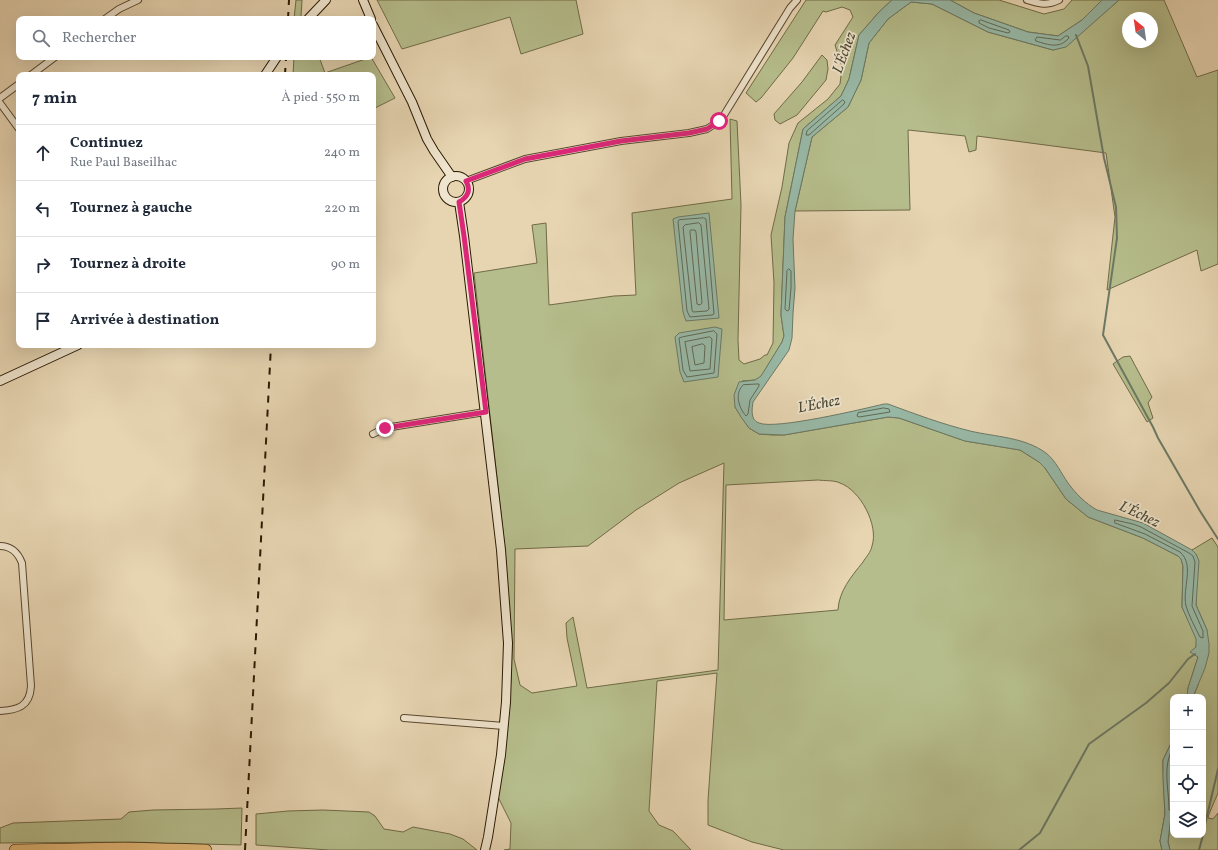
<!DOCTYPE html>
<html lang="fr">
<head>
<meta charset="utf-8">
<style>
  :root { --surface:#fff; --page:#f2f2f3; --text:#1f2937; --muted:#747a83; --line:#e0e1e3 }
  body { margin:0; font-family:Vollkorn,serif; background:var(--page); color:var(--text) }
  .controls { position:absolute; right:12px; bottom:12px; display:grid; overflow:hidden; border-radius:8px; box-shadow:0 4px 16px #0002 }
  .controls button { width:36px; height:36px; display:grid; place-items:center; padding:0; border:0; border-bottom:1px solid var(--line); background:var(--surface); color:var(--text); font:20px sans-serif }
  .compass { position:absolute; left:1122px; top:12px; width:36px; height:36px; border-radius:50%; background:var(--surface); box-shadow:0 4px 16px #0002; rotate:331deg }
  .stop { position:absolute; width:12px; height:12px; margin:-9px; border:3px solid #db2777; border-radius:50%; background:#fff }
  .stop.end { background:#db2777; border-color:#fff; box-shadow:0 1px 4px #0008 }
  .list { margin:0; padding:0; list-style:none }
  h2 { display:flex; justify-content:space-between; align-items:center; height:52px; margin:0; padding:0 16px; font-size:17px }
  h2 small { font-size:13px; font-weight:400; color:var(--muted) }
  .list li { display:grid; grid-template-columns:26px 1fr auto; gap:12px; align-items:center; box-sizing:border-box; height:56px; padding:0 16px; border-top:1px solid var(--line) }
  .list b { display:block; font-size:15px; white-space:nowrap }
  .list p { margin:0; font-size:13px; white-space:nowrap; color:var(--muted) }
  .list em { font-size:13px; font-style:normal; color:var(--muted) }
  .icon { flex:none; width:22px; height:22px; fill:none; stroke:currentColor; stroke-width:2; stroke-linecap:round; stroke-linejoin:round }
  .map { position:relative; flex:none; width:1218px; height:850px; overflow:hidden }
  .search { position:absolute; background:var(--surface); box-shadow:0 4px 16px #0002; left:16px; top:16px; width:360px; height:44px; display:flex; align-items:center; gap:10px; box-sizing:border-box; padding:0 14px; border-radius:8px; color:var(--muted); font-size:15px }
  .panel { position:absolute; background:var(--surface); box-shadow:0 4px 16px #0002; left:16px; top:72px; width:360px; height:276px; border-radius:8px }
  .map>svg:first-child { display:block }
  .green { fill:#b6bd8c; stroke:#706b47; fill-rule:evenodd }
  .water { fill:#98b9a7; stroke:#6c7965 }
  .lines { fill:none; stroke-linecap:round; stroke-linejoin:round }
  .shore { stroke:#616954; stroke-width:1 }
  .stream { stroke:#6c7965; stroke-width:2 }
  .street-casing { stroke:#59482e; stroke-width:8 }
  .secondary-casing { stroke:#2a1902; stroke-width:10 }
  .highway-casing { stroke:#2a1902; stroke-width:12 }
  .street { stroke:#efe4cd; stroke-width:6 }
  .secondary { stroke:#efe4cd; stroke-width:8 }
  .highway { stroke:#e4ba79; stroke-width:11 }
  .rail { stroke:#2a1902; stroke-width:2; stroke-dasharray:7 7; stroke-linecap:butt }
  .route { stroke:#db2777; stroke-width:5 }
  .labels { text-anchor:middle; dominant-baseline:central; stroke-width:3.5; stroke-linejoin:round; paint-order:stroke }
  .water-label { font-size:15px; font-style:italic; fill:#4b4934; stroke:#efe4cd }
</style>
</head>
<body>
<div class="map">
<svg width="1218" height="850" viewBox="0 0 1218 850">
  <rect width="100%" height="100%" fill="#e7d5b2"/>
  <filter id="stains"><feTurbulence type="fractalNoise" baseFrequency=".005" numOctaves="4"/><feColorMatrix values="0 0 0 0 .2 0 0 0 0 .09 0 0 0 0 .02 0 0 0 .5 -.17"/></filter>
  <radialGradient id="worn" r=".72"><stop offset=".6" stop-color="#630" stop-opacity="0"/><stop offset="1" stop-color="#630" stop-opacity=".3"/></radialGradient>
  <g class="green">
    <polygon points="296,0 302,0 301,16 299,19 294,19"/>
    <polygon points="377,0 576,0 583,34 521,54 510,17 402,49"/>
    <path d="M806,0H892L879,12L859,35L849,79L841,96L803,129L785,217L781,315L784,336L782,342L761,377L755,380L742,381L735,407L749,428L759,434L772,435H784L888,417L899,418L965,441L1020,450L1039,462L1045,468L1066,499L1088,517L1143,538L1178,556L1181,559L1183,566L1182,607L1197,639L1196,647L1198,657L1188,688L1187,697H1173V739L1163,760V768L1165,814L1160,841L1162,850H784L752,842L708,825V800L717,673L657,681L649,811L659,825L673,831L691,850H504L510,849L511,823L498,797L510,700L512,647L505,549L474,273L537,263L532,225L546,223L549,305L614,296L636,295L632,213L732,199L730,119L737,121L741,205L738,340L739,360L744,364L760,359L765,355H767L773,343L774,283L771,235L782,187L789,143L798,123L828,99L840,84L842,67L835,45L853,17L850,10L842,7L826,12L823,11L793,58L761,98L756,102L746,93ZM724,463L718,670L587,688L573,617L566,623L567,638L577,686L532,693L520,685L514,659L515,549L588,546L636,510L679,483ZM818,480C825,481 834,480 840,483C860,490 879,525 872,546C871,552 866,557 863,562C851,577 839,591 838,610L724,620L726,485Z"/>
    <polygon points="950,0 999,0 1044,14 1064,9 1072,0 1102,0 1082,20 1058,36 1028,32 974,13"/>
    <path d="M1119,0H1164L1197,77L1218,70V264L1201,271L1197,250L1107,290L1115,217L1106,153L977,136L976,150L969,152L965,136L908,130L910,210L795,211L812,137L848,107L861,80L869,43L888,19L911,2L932,4L988,32L1053,50L1066,46ZM1128,18H1152V42H1128Z"/>
    <polygon points="822,55 827,60 828,69 826,80 797,115 780,124 775,120 774,114 802,82"/>
    <polygon points="294,57 319,57 325,73 371,57 395,98 373,109 373,75 293,75"/>
    <polygon points="1130,356 1152,397 1148,403 1153,418 1147,422 1113,364 1123,357"/>
    <polygon points="1212,538 1218,547 1218,793 1209,814 1208,818 1213,819 1218,813 1218,850 1170,850 1168,842 1172,808 1173,787 1173,835 1203,835 1203,697 1193,697 1198,685 1207,630 1196,605 1196,554 1192,550"/>
    <polygon points="242,808 241,845 129,842 0,843 0,828 13,823 121,819 129,812 153,810 216,809"/>
    <polygon points="323,810 369,812 375,816 384,829 403,832 413,827 450,834 463,839 477,850 329,850 256,845 256,814 288,811"/>
  </g>
  <g class="water">
    <path d="M892,0H950L974,13L1028,32L1058,36L1082,20L1102,0H1119L1066,47L1053,50L988,32L932,4L911,2L888,19L869,43L861,80L848,107L812,137L795,211L793,239L795,288L793,313L792,338L789,350L753,402C752,409 750,420 759,423C775,430 863,409 884,404H888C915,414 942,424 970,431C996,437 1024,437 1046,453C1056,461 1061,473 1068,483C1076,494 1085,503 1097,510L1143,523L1192,550L1196,554L1199,561L1196,605L1207,630L1209,644V653L1205,668L1193,697H1187L1188,688L1198,657L1190,652L1196,647V639L1182,607L1183,566L1181,559L1178,556L1143,538L1088,517L1066,499L1045,468L1039,462L1020,450L965,441L899,418L888,417L784,435L759,434L749,428L741,417L735,407L734,395L739,382L755,380L761,376L782,342L784,336L781,315L785,217L803,129L841,96L849,79L859,35L879,12Z"/>
    <polygon points="709,213 719,318 686,321 683,312 673,219 678,217"/>
    <polygon points="715,327 722,329 718,377 684,382 680,372 675,337 679,333"/>
    <polygon points="1173,739 1172,808 1168,842 1170,850 1162,850 1160,841 1165,814 1163,779 1163,760"/>
  </g>
  <g class="lines">
    <g class="shore">
      <polygon points="981,20 1009,30 1010,32 1008,33 989,28 979,23 979,21"/>
      <path d="M1066,36H1068L1069,38C1059,49 1049,45 1036,41L1035,40L1037,37L1060,40Z"/>
      <polygon points="843,100 845,102 844,104 809,135 806,135 807,131"/>
      <polygon points="704,218 706,219 714,314 712,315 690,317 687,311 678,222 679,220"/>
      <polygon points="699,223 701,225 709,309 707,311 693,312 692,310 683,227 685,225"/>
      <polygon points="691,230 695,230 696,232 702,303 700,305 697,304 690,232"/>
      <polygon points="789,269 791,271 791,288 789,310 787,311 785,309 787,271"/>
      <polygon points="714,331 717,334 714,373 687,377 683,370 679,338 682,337"/>
      <polygon points="710,337 712,339 710,369 690,371 685,342"/>
      <polygon points="703,344 705,346 704,363 695,365 692,347"/>
      <path d="M757,384H759V386L750,400L748,414L746,416C739,408 734,394 743,385Z"/>
      <polygon points="884,408 889,409 890,412 859,417 857,416 858,413"/>
      <path d="M1115,520L1133,524L1141,527L1189,553L1193,556L1195,562L1192,606L1203,631V638L1200,637C1195,627 1189,616 1186,606C1182,588 1195,565 1180,552L1145,534L1115,523Z"/>
      <path d="M1173,748C1162,767 1169,788 1169,810L1173,811"/>
    </g>
    <g class="stream">
      <polyline points="1076,35 1088,66 1104,158 1116,207 1117,238 1103,335 1153,427 1158,438 1200,511 1218,539"/>
      <polyline points="1203,833 1218,769"/>
      <polyline points="1019,850 1040,833 1089,744 1146,703 1169,683 1188,659 1195,654"/>
      <polyline points="1199,850 1203,835"/>
    </g>
    <defs>
      <g id="street">
        <path d="M1027,0C1039,4 1047,6 1059,0"/>
        <polyline points="105,19 119,9 138,0"/>
        <polyline points="31,75 55,57"/>
        <polyline points="0,98 19,84"/>
        <polyline points="0,103 19,129"/>
        <polyline points="466,181 525,159 621,141 689,133 707,129 719,121 724,115 790,8 797,0"/>
        <polyline points="373,434 385,428 485,412"/>
        <path d="M0,546C12,546 18,553 22,563L31,686C30,707 17,710 0,711"/>
        <polyline points="404,718 504,726"/>
      </g>
      <g id="secondary">
        <polyline points="363,0 371,19"/>
        <polyline points="308,19 326,0"/>
        <polyline points="373,25 412,102 427,139 434,151 452,177"/>
        <polyline points="265,75 277,57"/>
        <circle cx="456" cy="189" r="13"/>
        <polyline points="459,202 464,236 501,550 508,643 506,702 501,755 488,837 485,850"/>
        <polyline points="0,381 78,345"/>
      </g>
      <polyline id="highway" points="15,850 124,848 206,850"/>
    </defs>
    <use href="#street" class="street-casing"/>
    <use href="#secondary" class="secondary-casing"/>
    <use href="#highway" class="highway-casing"/>
    <use href="#street" class="street"/>
    <use href="#secondary" class="secondary"/>
    <use href="#highway" class="highway"/>
    <g class="rail">
      <polyline points="288,19 289,0"/>
      <polyline points="285,75 286,57"/>
      <polyline points="245,850 271,345"/>
    </g>
  </g>
  <g class="lines">
    <path class="route" d="M385,428L486,412L464,236L459,202C468,197 471,190 466,181L525,159L621,141L689,133L707,129L719,121"/>
  </g>
  <g class="labels">
    <g class="water-label">
      <text transform="translate(845 53) rotate(-70)">L'Échez</text>
      <text transform="translate(819 405) rotate(-11)">L'Échez</text>
      <text transform="translate(1139 515) rotate(25)">L'Échez</text>
    </g>
  </g>
  <rect width="100%" height="100%" filter="url(#stains)"/>
  <rect width="100%" height="100%" fill="url(#worn)"/>
</svg>
<div class="controls">
<button>+</button>
<button>−</button>
<button><svg class="icon" aria-label="locate" viewBox="0 0 24 24"><circle cx="12" cy="12" r="6"/><path d="M12 2v4M12 18v4M2 12h4M18 12h4"/></svg></button>
<button><svg class="icon" aria-label="layers" viewBox="0 0 24 24"><path d="M12 4l9 5-9 5-9-5zM3 14l9 5 9-5"/></svg></button>
</div>
<svg class="compass" viewBox="-18 -18 36 36"><path d="M0-13l5 13h-10z" fill="#e53935"/><path d="M0 13l5-13h-10z" fill="#747a83"/></svg>
<div class="stop" style="left:719px;top:121px"></div>
<div class="stop end" style="left:385px;top:428px"></div>
<div class="search"><svg class="icon" aria-label="search" viewBox="0 0 24 24"><circle cx="10" cy="10" r="6"/><path d="M15 15l6 6"/></svg>Rechercher</div>
<section class="panel">
<h2>7 min<small>À pied · 550 m</small></h2>
<ul class="list">
<li><svg class="icon" aria-label="ahead" viewBox="0 0 24 24"><path d="M12 20V5M6 11l6-6 6 6"/></svg><div><b>Continuez</b><p>Rue Paul Baseilhac</p></div><em>240 m</em></li>
<li><svg class="icon" aria-label="left" viewBox="0 0 24 24"><path d="M17 20v-9H6M10 6l-5 5 5 5"/></svg><div><b>Tournez à gauche</b></div><em>220 m</em></li>
<li><svg class="icon" aria-label="right" viewBox="0 0 24 24"><path d="M7 20v-9h11M14 6l5 5-5 5"/></svg><div><b>Tournez à droite</b></div><em>90 m</em></li>
<li><svg class="icon" aria-label="arrive" viewBox="0 0 24 24"><path d="M6 21V4h12l-3 4 3 4H6"/></svg><div><b>Arrivée à destination</b></div></li>
</ul>
</section>
</div>
</body>
</html>
